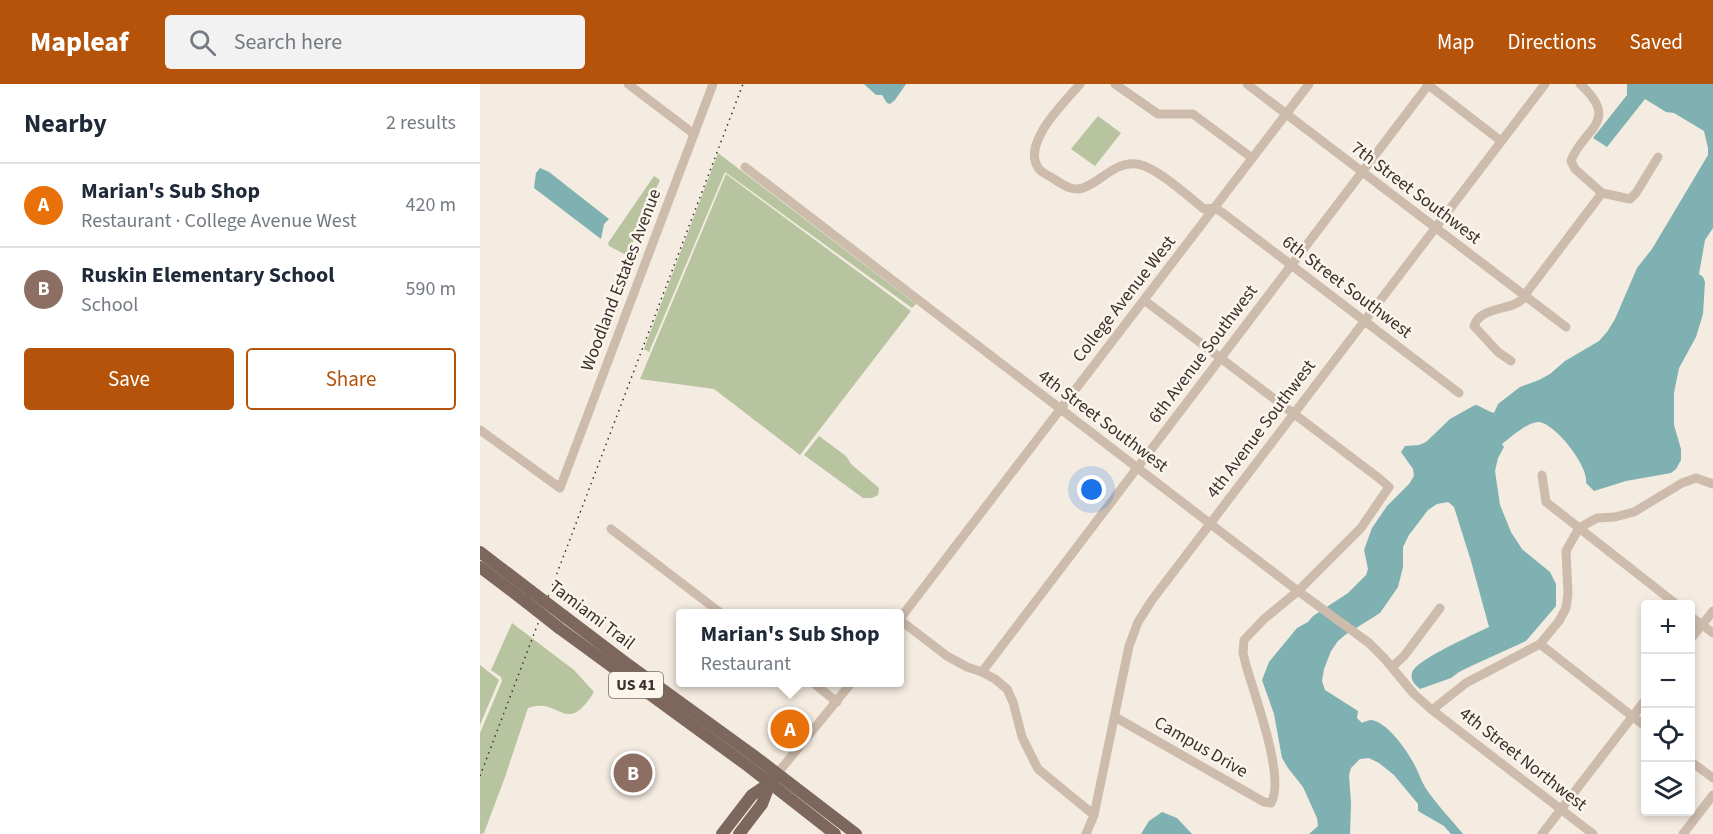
<!DOCTYPE html>
<html lang="en">
<head>
<meta charset="utf-8">
<style>
  :root { --surface:#fff; --page:#f2f2f3; --text:#1f2937; --muted:#747a83; --line:#e0e1e3; --accent:#b45309 }
  body { margin:0; font-family:"Source Sans 3",sans-serif; background:var(--page); color:var(--text) }
  .controls { position:absolute; right:18px; bottom:18px; display:grid; overflow:hidden; border-radius:6px; box-shadow:0 3px 9px #0003 }
  .controls button { width:54px; height:54px; display:grid; place-items:center; padding:0; border:0; border-bottom:2px solid var(--line); background:var(--surface); color:var(--text); font:30px sans-serif }
  .you { position:absolute; left:612px; top:406px; width:21px; height:21px; margin:-15px; border:4px solid #fff; border-radius:50%; background:#1a73e8; box-shadow:0 0 0 9px #1a73e833 }
  .badge { display:grid; place-items:center; width:39px; height:39px; border-radius:50%; background:var(--accent); color:#fff; font-size:20px; font-weight:700 }
  .pin { position:absolute; translate:-50% -50%; border:3px solid #fff; box-shadow:0 2px 6px #0006 }
  .popup { position:absolute; left:196px; top:525px; width:228px; height:78px; box-sizing:border-box; display:grid; place-content:center; border-radius:6px; background:var(--surface); filter:drop-shadow(0 2px 4px #0005); font-size:20px; white-space:nowrap; color:var(--muted) }
  .popup b { font-size:22px; color:var(--text) }
  .popup::after { content:''; position:absolute; left:50%; top:100%; margin-left:-12px; border:12px solid transparent; border-top-color:var(--surface) }
  .list { margin:0; padding:0; list-style:none }
  h2 { display:flex; justify-content:space-between; align-items:center; height:78px; margin:0; padding:0 24px; font-size:26px }
  h2 small { font-size:20px; font-weight:400; color:var(--muted) }
  .list li { display:grid; grid-template-columns:39px 1fr auto; gap:18px; align-items:center; box-sizing:border-box; height:84px; padding:0 24px; border-top:2px solid var(--line) }
  .list b { display:block; font-size:22px; white-space:nowrap }
  .list p { margin:0; font-size:20px; white-space:nowrap; color:var(--muted) }
  .list em { font-size:20px; font-style:normal; color:var(--muted) }
  .actions { display:flex; gap:12px; padding:18px 24px }
  .actions a { flex:1; padding:14px 0; border:2px solid var(--accent); border-radius:6px; text-align:center; font-size:21px; color:var(--accent) }
  .actions .main { background:var(--accent); color:#fff }
  .icon { flex:none; width:33px; height:33px; fill:none; stroke:currentColor; stroke-width:2; stroke-linecap:round; stroke-linejoin:round }
  .map { position:relative; flex:none; width:1233px; height:750px; overflow:hidden }
  header { display:flex; align-items:center; gap:36px; box-sizing:border-box; height:84px; padding:0 30px; background:var(--accent); color:#fff }
  header strong { font-size:28px }
  nav { display:flex; gap:33px; margin-inline-start:auto; font-size:21px }
  .search { width:420px; height:54px; background:var(--page); display:flex; align-items:center; gap:15px; box-sizing:border-box; padding:0 21px; border-radius:6px; color:var(--muted); font-size:22px }
  main { display:flex }
  aside { flex:1; background:var(--surface) }
  .map>svg:first-child { display:block }
  .green { fill:#b8c4a0 }
  .water { fill:#7fb0b2 }
  .lines { fill:none; stroke-linecap:round; stroke-linejoin:round }
  .minor { stroke:#cdbbac; stroke-width:9 }
  .major { stroke:#7d675c; stroke-width:12 }
  .rail { stroke:#3b302b; stroke-width:1.5; stroke-dasharray:1.5 4.5; stroke-linecap:butt }
  .major-bridge { stroke:#7d675c; stroke-width:12 }
  .labels { text-anchor:middle; dominant-baseline:central; stroke-width:5; stroke-linejoin:round; paint-order:stroke }
  .shield { fill:#fbf5ee; stroke:#756b66; stroke-width:1.5 }
  .shield-label { font-size:16px; font-weight:bold; fill:#3b302b }
  .street-label { font-size:18px; fill:#3b302b; stroke:#fbf5ee }
</style>
</head>
<body>
<header>
<strong>Mapleaf</strong>
<div class="search"><svg class="icon" aria-label="search" viewBox="0 0 24 24"><circle cx="10" cy="10" r="6"/><path d="M15 15l6 6"/></svg>Search here</div>
<nav><a>Map</a><a>Directions</a><a>Saved</a></nav>
</header>
<main>
<aside>
<h2>Nearby<small>2 results</small></h2>
<ul class="list">
<li><span class="badge" style="background:#e8710a">A</span><div><b>Marian's Sub Shop</b><p>Restaurant · College Avenue West</p></div><em>420 m</em></li>
<li><span class="badge" style="background:#8d6e63">B</span><div><b>Ruskin Elementary School</b><p>School</p></div><em>590 m</em></li>
</ul>
<div class="actions"><a class="main">Save</a><a>Share</a></div>
</aside>
<div class="map">
<svg width="1233" height="750" viewBox="0 0 1233 750">
  <rect width="100%" height="100%" fill="#f4ebe1"/>
  <g class="green">
    <polygon points="618,32 641,49 615,82 591,65"/>
    <polygon points="238,69 436,220 432,224 245,88 169,268 164,265"/>
    <polygon points="246,90 431,227 320,371 234,305 160,295"/>
    <polygon points="174,92 180,96 159,142 148,172 129,162 128,159"/>
    <polygon points="339,352 366,372 371,380 399,404 398,411 392,414 383,414 324,371"/>
    <path d="M32,539L94,586L114,608C85,654 81,612 48,624L25,693L4,749L0,750V649L22,597L21,593L11,586Z"/>
    <polygon points="0,581 19,596 0,641"/>
  </g>
  <g class="water">
    <polygon points="384,0 426,0 415,16 410,20 407,19 402,11 396,11"/>
    <path d="M1147,0H1233V144L1225,156L1219,190L1223,193L1225,198L1223,230L1216,253L1199,284L1194,309V341L1201,365V376L1196,385L1191,389L1146,397L1114,407L1106,399C1109,383 1076,340 1059,338C1049,337 1030,354 1022,360L1024,363L1018,374L1015,387L1020,421L1031,448L1042,465L1070,488L1076,500V522L1046,557L989,583L979,588L971,594L940,605C935,601 930,596 932,589C935,576 995,550 1009,543L991,477L974,423L968,418L957,420L948,426L929,451L923,463V483L918,503L900,529L865,551L858,557L851,567L844,585L842,597L845,606L878,627L877,634L882,639C884,638 889,636 891,636C906,637 926,665 933,678C938,686 940,695 945,703C956,720 970,734 983,750H971L964,742L938,727V720L914,691L899,679L889,674L880,675L871,684L869,691L871,719L870,750H829L838,742L837,734L823,703L808,684L802,674L794,630L782,596L789,578L817,544L828,538L833,532L868,509L886,491L888,485L884,466L892,444L907,422L929,400L934,392L933,385L921,368L925,362L939,361L946,358L970,335L995,321C1002,322 1006,327 1014,329L1018,320L1040,303L1059,296L1070,290L1085,277L1119,257L1127,248L1135,235L1157,184L1172,165L1228,71V64L1224,47L1194,29L1186,28L1165,15L1127,63L1113,54L1147,11Z"/>
    <polygon points="60,84 69,88 129,135 124,140 121,155 54,104 56,89"/>
    <polygon points="682,728 697,734 712,750 661,750 669,737"/>
  </g>
  <g class="lines">
    <g class="minor">
      <polyline points="148,0 214,50"/>
      <path d="M600,0C585,18 540,60 559,85C562,89 570,92 574,95C582,100 592,108 603,104C622,97 634,78 656,80C674,81 709,113 724,125L735,124L743,129L979,309"/>
      <polyline points="635,0 678,30 713,30 772,74"/>
      <polyline points="767,0 1086,243"/>
      <polyline points="947,0 1021,57"/>
      <path d="M1100,0C1142,38 1102,45 1091,77L1095,85L1122,109"/>
      <polyline points="265,83 818,507 889,559 904,574 934,610 952,626 1113,750"/>
      <polyline points="1122,109 1150,115 1156,109 1178,73"/>
      <polyline points="1044,212 1122,109"/>
      <path d="M1031,277L1018,268L994,242C1001,221 1032,228 1045,213"/>
      <polyline points="0,346 80,404 233,0"/>
      <polyline points="1062,391 1066,418 1196,520"/>
      <polyline points="131,445 242,530"/>
      <polyline points="1210,532 1233,549"/>
      <polyline points="419,536 829,0"/>
      <polyline points="420,536 467,572 487,583 502,588 515,595 527,605 533,618 542,653 558,685 614,731"/>
      <polyline points="1210,556 1233,527"/>
      <polyline points="1060,560 1166,643"/>
      <polyline points="912,583 924,572 960,524"/>
      <polyline points="502,588 949,0"/>
      <polyline points="332,598 357,618"/>
      <polyline points="952,626 986,599 1060,560 1079,537 1086,524 1088,510 1086,467 1099,444 1117,434 1135,433 1154,428 1202,399 1216,394 1233,400"/>
      <path d="M635,633L784,718L791,719C806,694 774,610 766,581L763,569L764,556L784,535L818,507L881,444L909,403L900,395L664,216"/>
      <polyline points="1210,677 1233,694"/>
      <polyline points="297,690 372,598"/>
      <polyline points="606,750 614,731 649,562 658,538 672,516 1065,0"/>
      <polyline points="1062,750 1166,615"/>
      <polyline points="1203,750 1233,711"/>
    </g>
    <g class="major">
      <polyline points="0,468 51,507"/>
      <polyline points="0,483 46,518"/>
      <polyline points="84,532 146,579 273,671 376,750"/>
      <polyline points="79,544 268,682 355,750"/>
      <polyline points="242,750 272,711 290,699 295,693"/>
      <polyline points="259,750 282,720 290,699"/>
    </g>
    <polyline class="rail" points="0,692 263,0"/>
    <g class="major-bridge">
      <polyline points="51,507 84,532"/>
      <polyline points="46,518 79,544"/>
    </g>
  </g>
  <g class="labels">
    <rect class="shield" x="129" y="588" width="54" height="26" rx="4.5"/>
    <g class="shield-label">
      <text x="156" y="601">US 41</text>
    </g>
    <g class="street-label">
      <text transform="translate(936 109) rotate(37)">7th Street Southwest</text>
      <text transform="translate(141 196) rotate(-69)">Woodland Estates Avenue</text>
      <text transform="translate(867 203) rotate(37)">6th Street Southwest</text>
      <text transform="translate(644 215) rotate(-52)">College Avenue West</text>
      <text transform="translate(723 270) rotate(-53)">6th Avenue Southwest</text>
      <text transform="translate(623 337) rotate(37)">4th Street Southwest</text>
      <text transform="translate(781 345) rotate(-53)">4th Avenue Southwest</text>
      <text transform="translate(112 531) rotate(37)">Tamiami Trail</text>
      <text transform="translate(721 663) rotate(30)">Campus Drive</text>
      <text transform="translate(1043 675) rotate(38)">4th Street Northwest</text>
    </g>
  </g>
</svg>
<div class="controls">
<button>+</button>
<button>−</button>
<button><svg class="icon" aria-label="locate" viewBox="0 0 24 24"><circle cx="12" cy="12" r="6"/><path d="M12 2v4M12 18v4M2 12h4M18 12h4"/></svg></button>
<button><svg class="icon" aria-label="layers" viewBox="0 0 24 24"><path d="M12 4l9 5-9 5-9-5zM3 14l9 5 9-5"/></svg></button>
</div>
<div class="you"></div>
<div class="pin badge" style="left:310px;top:645px;background:#e8710a">A</div>
<div class="popup"><b>Marian's Sub Shop</b>Restaurant</div>
<div class="pin badge" style="left:153px;top:689px;background:#8d6e63">B</div>
</div>
</main>
</body>
</html>
